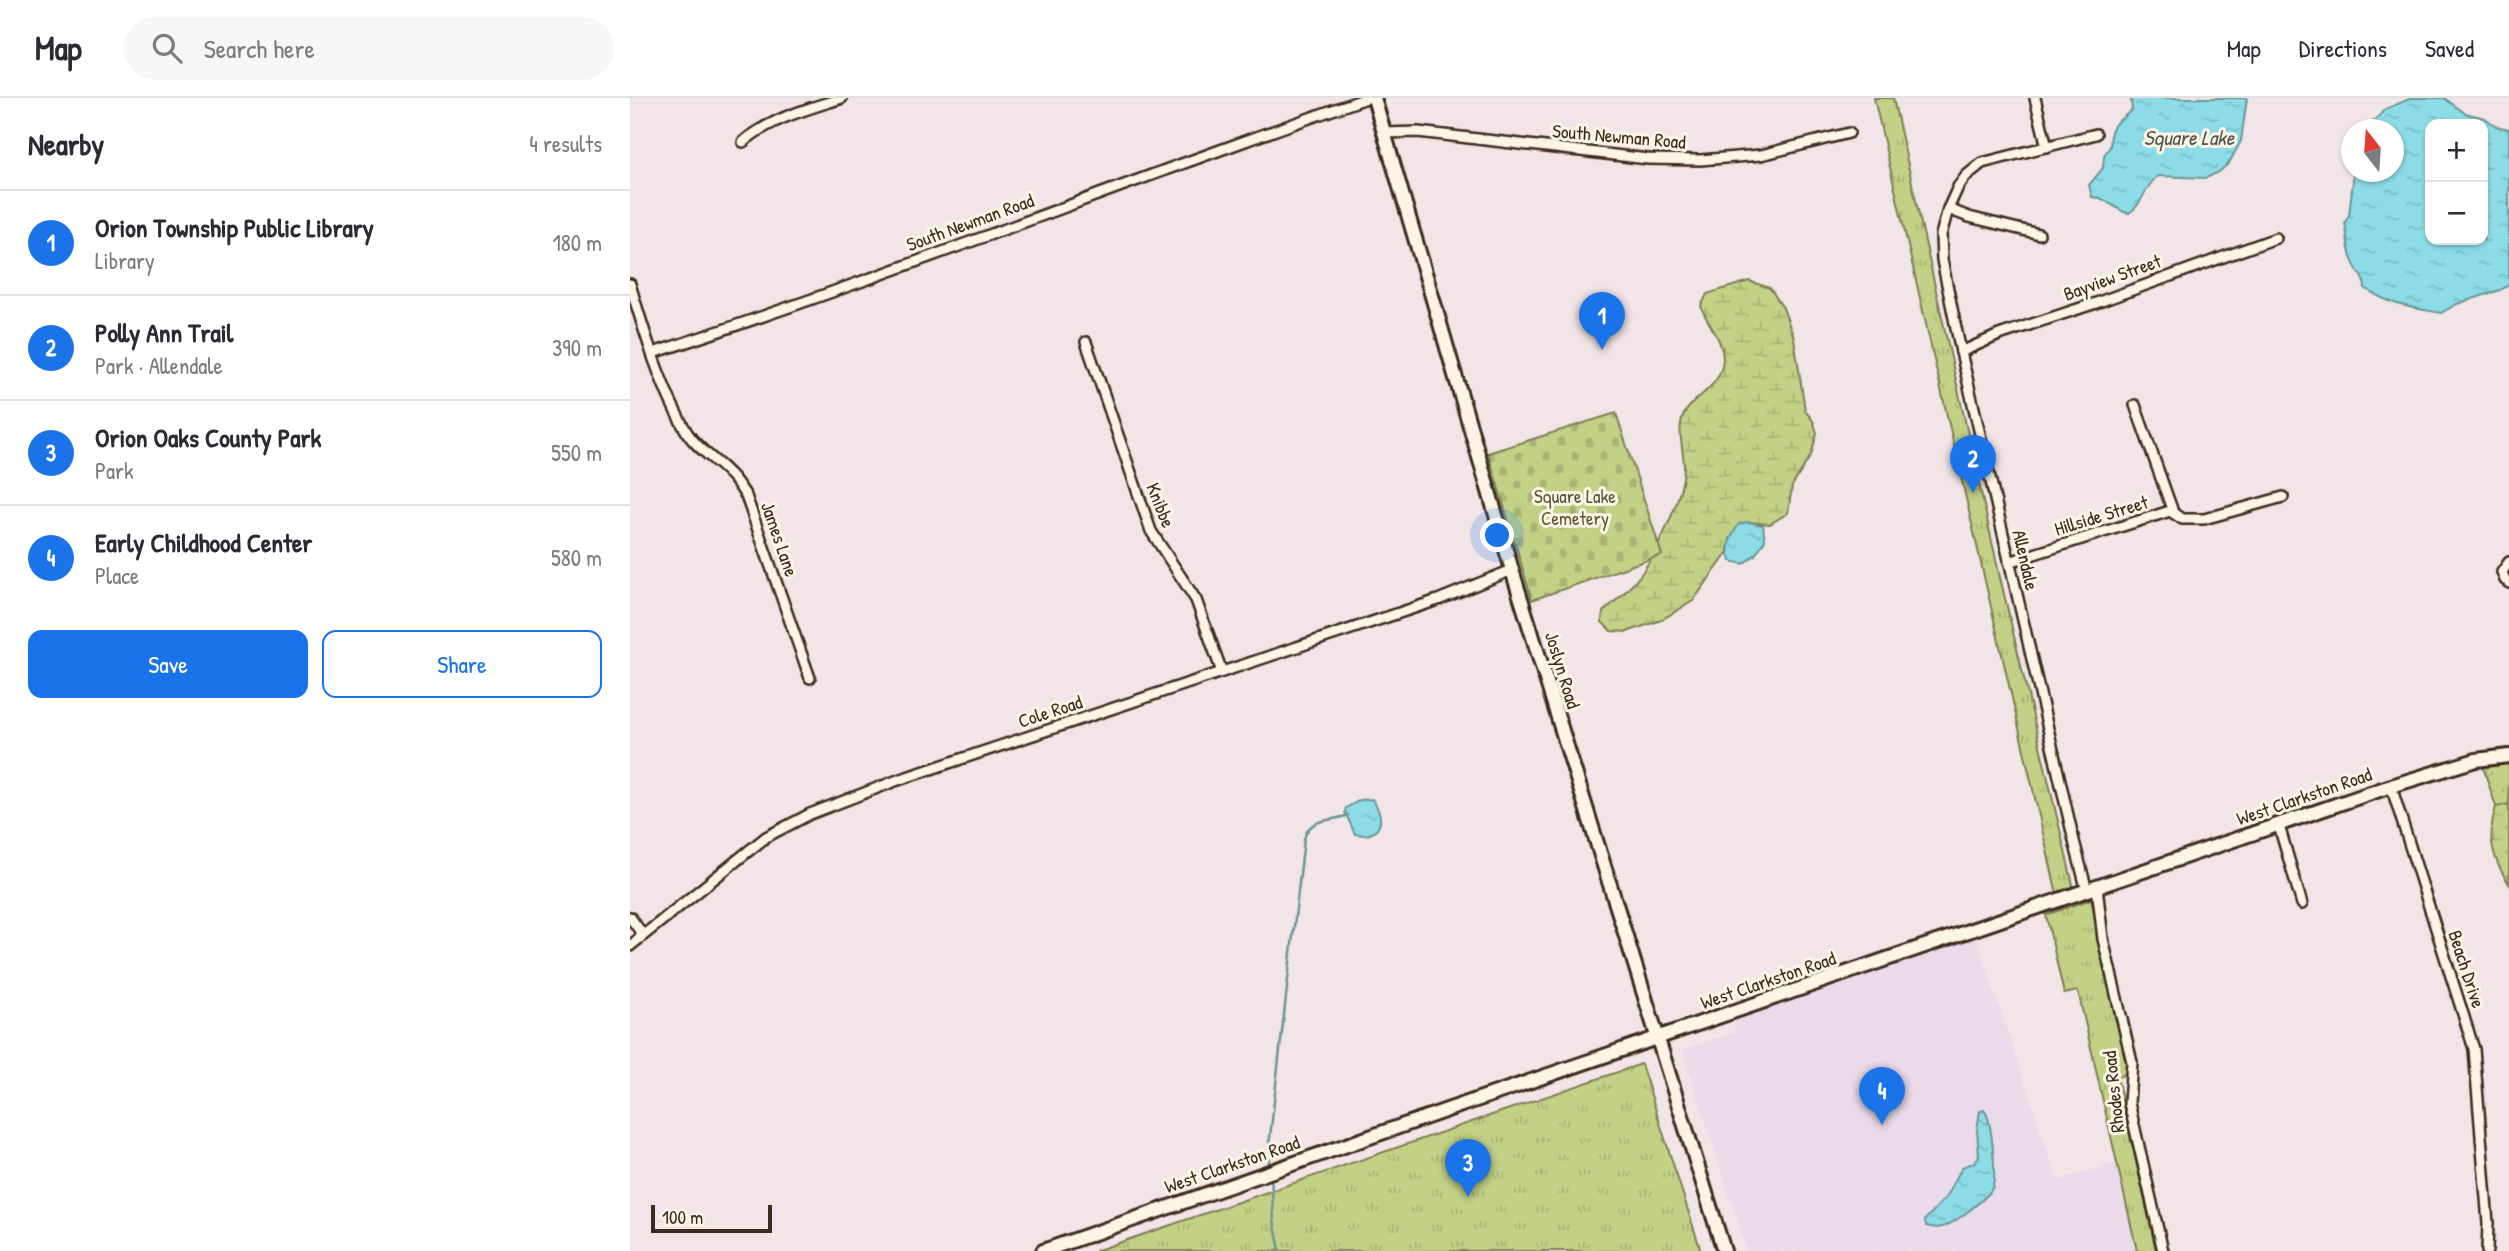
<!DOCTYPE html>
<html lang="en">
<head>
<meta charset="utf-8">
<style>
  :root { --surface:#fff; --page:#f7f7f7; --text:#2b2b33; --muted:#7c7c81; --line:#e1e1e2; --accent:#1a73e8 }
  body { margin:0; font-family:"Patrick Hand",sans-serif; background:var(--page); color:var(--text) }
  .controls { position:absolute; right:21px; top:21px; display:grid; overflow:hidden; border-radius:14px; box-shadow:0 2px 5px #0004 }
  .controls button { width:63px; height:63px; display:grid; place-items:center; padding:0; border:0; border-bottom:2px solid var(--line); background:var(--surface); color:var(--text); font:35px sans-serif }
  .compass { position:absolute; left:1711px; top:21px; width:63px; height:63px; border-radius:50%; background:var(--surface); box-shadow:0 2px 5px #0004; rotate:343deg }
  .scale { position:absolute; left:21px; bottom:18px; width:121px; box-sizing:border-box; padding-left:7px; border:4px solid #3b2a1e; border-top:0; font-size:19px; line-height:24px; white-space:nowrap; color:#3b2a1e; -webkit-text-stroke:5px #fcf5e5; paint-order:stroke }
  .you { position:absolute; left:868px; top:438px; width:24px; height:24px; margin:-18px; border:5px solid #fff; border-radius:50%; background:#1a73e8; box-shadow:0 0 0 10px #1a73e833 }
  .badge { display:grid; place-items:center; width:46px; height:46px; border-radius:50%; background:var(--accent); color:#fff; font-size:23px; font-weight:700 }
  .pin { position:absolute; translate:-50% -58px; filter:drop-shadow(0 2px 4px #0008) }
  .pin::after { content:''; position:absolute; top:37px; width:24px; height:21px; background:inherit; clip-path:polygon(0 0,100% 0,50% 100%) }
  .list { margin:0; padding:0; list-style:none }
  h2 { display:flex; justify-content:space-between; align-items:center; height:91px; margin:0; padding:0 28px; font-size:30px }
  h2 small { font-size:23px; font-weight:400; color:var(--muted) }
  .list li { display:grid; grid-template-columns:46px 1fr auto; gap:21px; align-items:center; box-sizing:border-box; height:105px; padding:0 28px; border-top:2px solid var(--line) }
  .list b { display:block; font-size:26px; white-space:nowrap }
  .list p { margin:0; font-size:23px; white-space:nowrap; color:var(--muted) }
  .list em { font-size:23px; font-style:normal; color:var(--muted) }
  .actions { display:flex; gap:14px; padding:21px 28px }
  .actions a { flex:1; padding:16px 0; border:2px solid var(--accent); border-radius:14px; text-align:center; font-size:24px; color:var(--accent) }
  .actions .main { background:var(--accent); color:#fff }
  .icon { flex:none; width:38px; height:38px; fill:none; stroke:currentColor; stroke-width:2; stroke-linecap:round; stroke-linejoin:round }
  .map { position:relative; flex:none; width:1879px; height:1153px; overflow:hidden }
  header { display:flex; align-items:center; gap:42px; box-sizing:border-box; height:98px; padding:0 35px; background:var(--surface); border-bottom:2px solid var(--line) }
  header strong { font-size:33px }
  nav { display:flex; gap:38px; margin-inline-start:auto; font-size:24px }
  .search { width:490px; height:63px; background:var(--page); display:flex; align-items:center; gap:18px; box-sizing:border-box; padding:0 24px; border-radius:38px; color:var(--muted); font-size:26px }
  main { display:flex }
  aside { flex:1; background:var(--surface) }
  .map>svg:first-child { display:block }
  .built { fill:#eadaea }
  .grass { fill:url(#grass-tufts); stroke:#7e7e52; stroke-width:2 }
  .wetland { fill:url(#wetland-marsh); stroke:#7e7e52; stroke-width:2 }
  .cemetery { fill:url(#cemetery-stones); stroke:#7e7e52; stroke-width:2 }
  .water { fill:url(#water-ripples); stroke:#6b9596; stroke-width:2; fill-rule:evenodd }
  .lines { fill:none; stroke-linecap:round; stroke-linejoin:round }
  .stream { stroke:#6b9596; stroke-width:2.5 }
  .street-casing { stroke:#3b2a1e; stroke-width:14 }
  .secondary-casing { stroke:#3b2a1e; stroke-width:18 }
  .street { stroke:#fcf5e5; stroke-width:9 }
  .secondary { stroke:#fcf5e5; stroke-width:12 }
  .labels { text-anchor:middle; dominant-baseline:central; stroke-width:6; stroke-linejoin:round; paint-order:stroke }
  .street-label { font-size:19px; fill:#3b2a1e; stroke:#fcf5e5 }
  .park-label { font-size:19px; fill:#5d5438; stroke:#fcf5e5 }
  .water-label { font-size:21px; font-style:italic; fill:#4f5650; stroke:#fcf5e5 }
</style>
</head>
<body>
<header>
<strong>Map</strong>
<div class="search"><svg class="icon" aria-label="search" viewBox="0 0 24 24"><circle cx="10" cy="10" r="6"/><path d="M15 15l6 6"/></svg>Search here</div>
<nav><a>Map</a><a>Directions</a><a>Saved</a></nav>
</header>
<main>
<aside>
<h2>Nearby<small>4 results</small></h2>
<ul class="list">
<li><span class="badge">1</span><div><b>Orion Township Public Library</b><p>Library</p></div><em>180 m</em></li>
<li><span class="badge">2</span><div><b>Polly Ann Trail</b><p>Park · Allendale</p></div><em>390 m</em></li>
<li><span class="badge">3</span><div><b>Orion Oaks County Park</b><p>Park</p></div><em>550 m</em></li>
<li><span class="badge">4</span><div><b>Early Childhood Center</b><p>Place</p></div><em>580 m</em></li>
</ul>
<div class="actions"><a class="main">Save</a><a>Share</a></div>
</aside>
<div class="map">
<svg width="1879" height="1153" viewBox="0 0 1879 1153">
  <defs>
    <pattern id="grass-tufts" width="24" height="20" patternUnits="userSpaceOnUse" patternTransform="scale(1.75)"><rect width="24" height="20" fill="#c2d186"/><path d="M3 7l-1-3M5 7V3M7 7l1-3M15 17l-1-3M17 17v-4M19 17l1-3" fill="none" stroke="#a8b473"/></pattern>
    <pattern id="wetland-marsh" width="20" height="14" patternUnits="userSpaceOnUse" patternTransform="scale(1.75)"><rect width="20" height="14" fill="#c2d186"/><path d="M1 5h8M5 5V1M11 12h8M15 12V8" fill="none" stroke="#a8b473"/></pattern>
    <pattern id="cemetery-stones" width="16" height="16" patternUnits="userSpaceOnUse" patternTransform="scale(1.75)"><rect width="16" height="16" fill="#c2d186"/><path d="M2 7V4a2 2 0 0 1 4 0v3zM10 15v-3a2 2 0 0 1 4 0v3z" fill="#a8b473"/></pattern>
    <pattern id="water-ripples" width="26" height="14" patternUnits="userSpaceOnUse" patternTransform="scale(1.75)"><rect width="26" height="14" fill="#8bdce6"/><path d="M2 4q2-2 4 0t4 0M15 11q2-2 4 0t4 0" fill="none" stroke="#79bdc5"/></pattern>
  </defs>
  <rect width="100%" height="100%" fill="#f2e5e8"/>
  <filter id="ink" filterUnits="userSpaceOnUse"><feTurbulence type="fractalNoise" baseFrequency=".0143" numOctaves="2"/><feDisplacementMap in="SourceGraphic" scale="14" xChannelSelector="R" yChannelSelector="G"/><feConvolveMatrix kernelMatrix="1 2 1 2 8 2 1 2 1" color-interpolation-filters="sRGB"/></filter>
  <g filter="url(#ink)">
    <polygon class="built" points="1345,836 1428,1083 1487,1064 1507,1153 1117,1153 1053,952 1106,934 1102,920"/>
    <g class="grass">
      <polygon points="1244,0 1263,0 1369,475 1444,791 1427,796"/>
      <polygon points="1879,663 1879,748 1852,666"/>
      <polygon points="1461,801 1501,975 1487,979 1526,1153 1507,1153 1448,893 1434,896 1416,817"/>
      <polygon points="1011,966 1071,1153 465,1153"/>
    </g>
    <g class="wetland">
      <path d="M1119,183L1140,190L1153,210L1164,240L1175,312L1183,323L1187,335L1181,357L1162,388L1158,415L1140,426L1118,424L1100,441L1098,454L1063,503L1031,522L997,534L981,533L972,524L973,514C987,501 1003,489 1014,472C1030,446 1053,400 1054,369C1054,352 1046,331 1054,316C1064,297 1092,290 1093,261C1093,240 1077,227 1071,208L1077,196Z"/>
      <path d="M1879,706V786C1863,762 1856,738 1866,709Z"/>
    </g>
    <polygon class="cemetery" points="986,315 1032,457 902,502 858,355"/>
    <g class="water">
      <path d="M1501,0H1617L1611,43L1599,65L1589,74L1576,80L1528,78C1514,88 1513,107 1499,115L1494,114L1470,100L1462,99L1459,87L1473,70L1474,57L1480,49L1481,33L1485,26L1502,12Z"/>
      <path d="M1782,0H1814L1835,15L1855,20L1866,28L1879,31V187L1870,192L1827,206L1811,215C1783,210 1758,207 1735,190C1735,180 1727,174 1723,164C1717,152 1718,138 1715,125L1719,117L1724,74H1764V32L1737,31L1755,11ZM1800,26H1853V142H1800Z"/>
      <path d="M1118,424L1133,427L1135,442L1125,457L1113,466L1101,463C1095,448 1101,438 1109,426Z"/>
      <path d="M742,701C756,719 753,741 725,736L715,714L716,710L730,702Z"/>
      <path d="M1354,1012C1362,1020 1366,1076 1363,1088C1361,1098 1322,1127 1312,1129C1307,1131 1302,1129 1296,1128L1295,1122L1317,1098L1332,1069L1343,1065L1349,1059L1347,1032L1350,1013Z"/>
    </g>
    <g class="lines">
      <g class="stream">
        <path d="M639,1069V1048L674,741C680,718 699,725 718,717"/>
        <polyline points="641,1079 644,1122 650,1153"/>
      </g>
      <defs>
        <g id="street">
          <polyline points="1405,0 1417,49"/>
          <polyline points="754,35 788,34 1018,61 1070,62 1131,57 1219,35"/>
          <path d="M113,44C141,20 178,11 212,0"/>
          <polyline points="1318,111 1339,119 1409,136"/>
          <path d="M0,186C14,233 32,294 58,336C70,354 90,364 104,381C108,386 112,392 116,398L180,580"/>
          <polyline points="456,244 521,433 566,502 592,574"/>
          <polyline points="1331,254 1369,237 1466,205 1646,140"/>
          <path d="M23,255C264,177 498,82 737,0"/>
          <polyline points="1505,307 1543,414"/>
          <polyline points="1379,464 1540,413 1552,421 1574,421 1653,399"/>
          <polyline points="1879,464 1872,474 1875,482 1879,485"/>
          <polyline points="1761,688 1844,951 1858,1125 1857,1153"/>
          <polyline points="1649,728 1672,806"/>
          <polyline points="1467,789 1473,841 1502,964 1499,1005 1533,1153"/>
          <polyline points="1457,793 1444,743 1331,254 1312,162 1311,137 1318,111 1328,89 1336,78 1352,65 1466,36"/>
          <polyline points="0,819 13,837"/>
          <polyline points="0,848 136,739 180,716 268,682 808,502 882,472"/>
        </g>
        <g id="secondary">
          <polyline points="744,0 882,472 1094,1153"/>
          <polyline points="413,1153 840,1004 1761,688 1846,662 1879,658"/>
        </g>
      </defs>
      <use href="#street" class="street-casing"/>
      <use href="#secondary" class="secondary-casing"/>
      <use href="#street" class="street"/>
      <use href="#secondary" class="secondary"/>
    </g>
  </g>
  <g class="labels">
    <g class="street-label">
      <text transform="translate(989 38) rotate(5)">South Newman Road</text>
      <text transform="translate(340 124) rotate(-20)">South Newman Road</text>
      <text transform="translate(1482 179) rotate(-20)">Bayview Street</text>
      <text transform="translate(531 407) rotate(68)">Knibbe</text>
      <text transform="translate(1471 417) rotate(-17)">Hillside Street</text>
      <text transform="translate(150 441) rotate(71)">James Lane</text>
      <text transform="translate(1396 462) rotate(77)">Allendale</text>
      <text transform="translate(933 572) rotate(73)">Joslyn Road</text>
      <text transform="translate(420 613) rotate(-18)">Cole Road</text>
      <text transform="translate(1674 698) rotate(-19)">West Clarkston Road</text>
      <text transform="translate(1837 871) rotate(72)">Beach Drive</text>
      <text transform="translate(1138 882) rotate(-19)">West Clarkston Road</text>
      <text transform="translate(1483 994) rotate(-96)">Rhodes Road</text>
      <text transform="translate(602 1066) rotate(-19)">West Clarkston Road</text>
    </g>
    <g class="park-label">
      <text x="945" y="398">Square Lake<tspan x="945" dy="22">Cemetery</tspan></text>
    </g>
    <g class="water-label">
      <text x="1559" y="39">Square Lake</text>
    </g>
  </g>
</svg>
<div class="controls">
<button>+</button>
<button>−</button>
</div>
<svg class="compass" viewBox="-18 -18 36 36"><path d="M0-13l5 13h-10z" fill="#e53935"/><path d="M0 13l5-13h-10z" fill="#7c7c81"/></svg>
<div class="scale">100 m</div>
<div class="you"></div>
<div class="pin badge" style="left:972px;top:252px">1</div>
<div class="pin badge" style="left:1343px;top:395px">2</div>
<div class="pin badge" style="left:838px;top:1099px">3</div>
<div class="pin badge" style="left:1252px;top:1027px">4</div>
</div>
</main>
</body>
</html>
